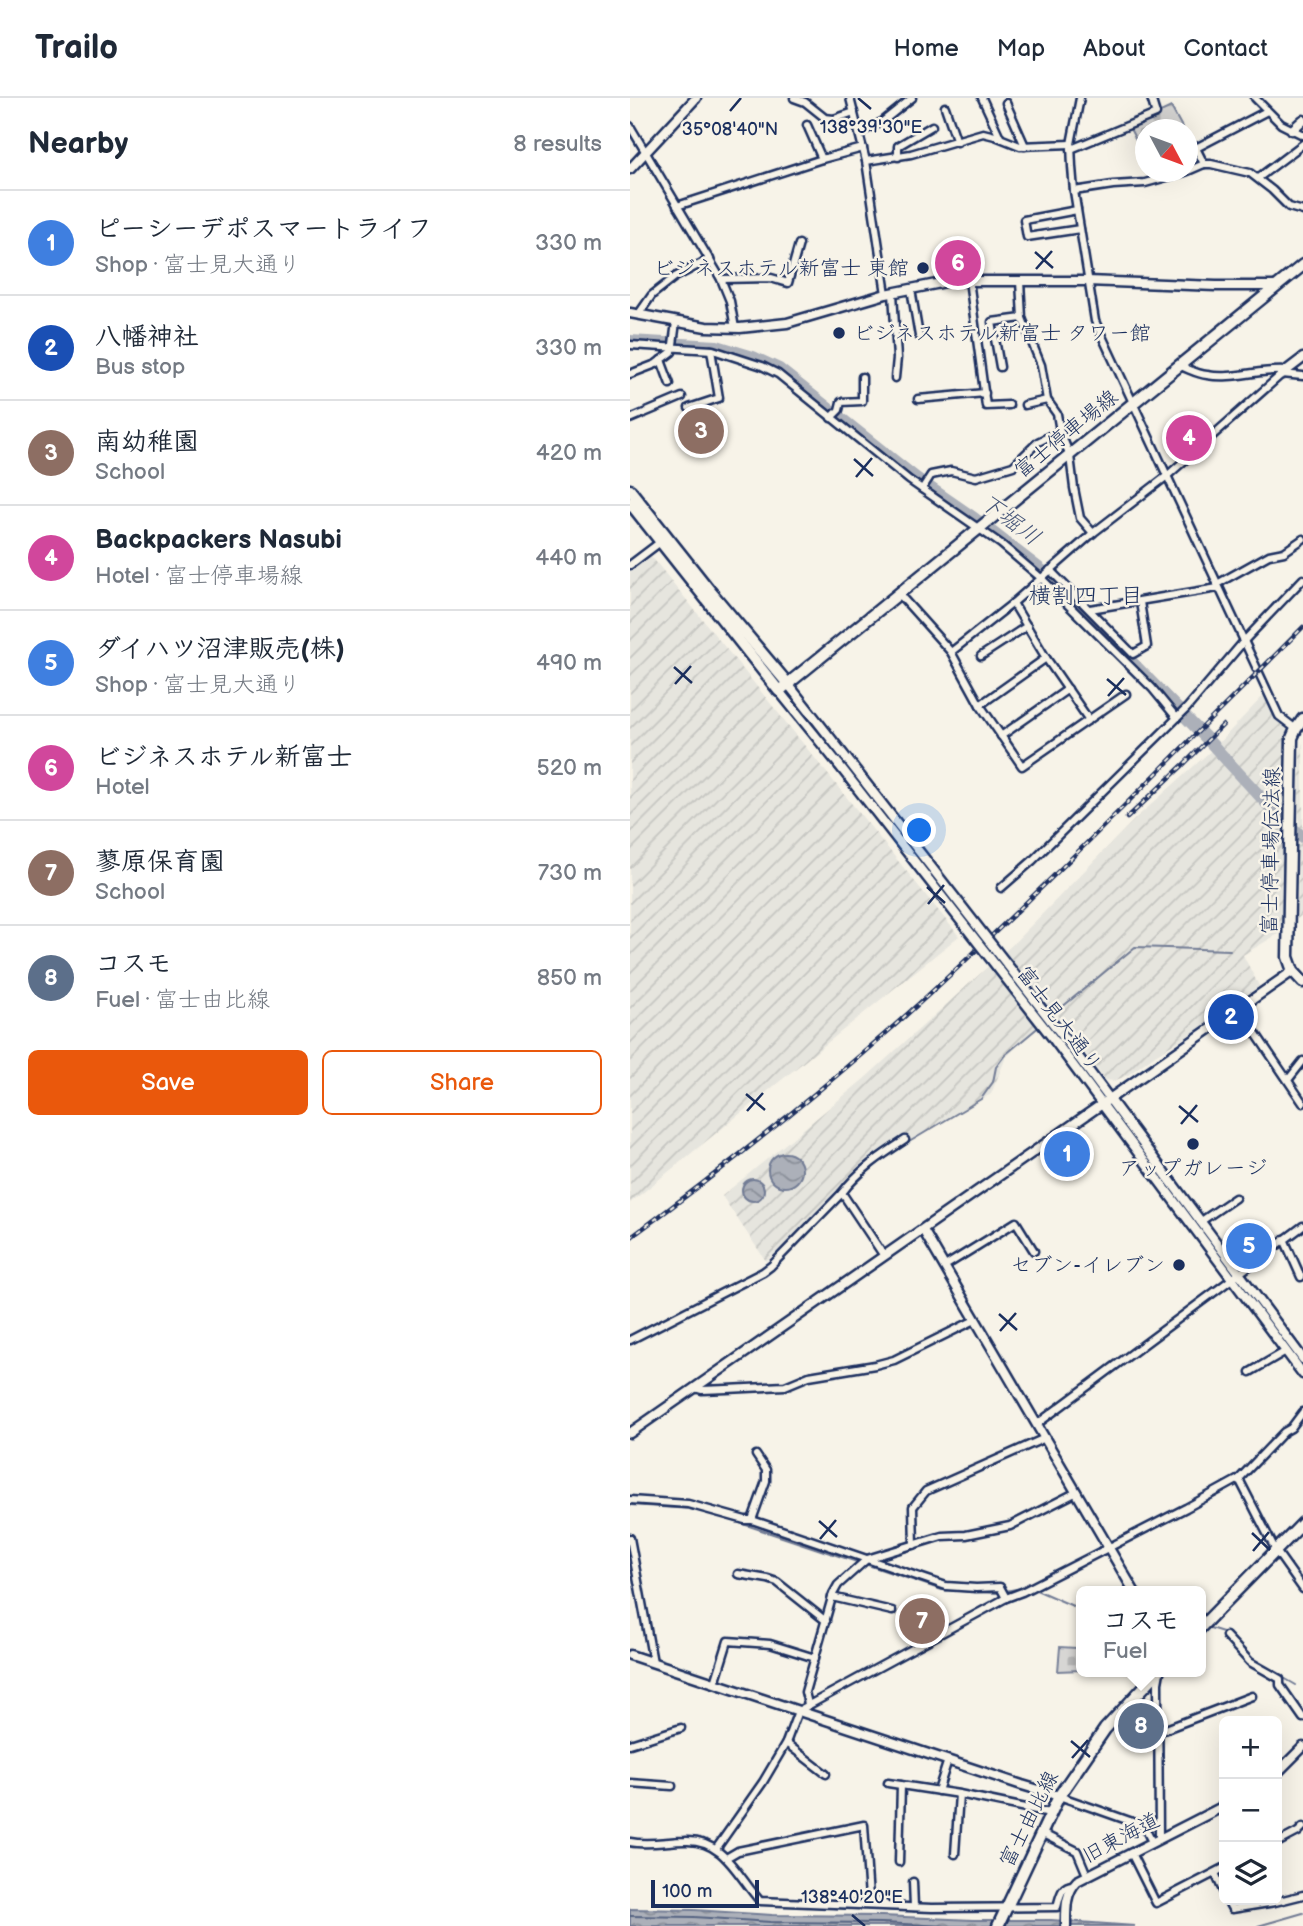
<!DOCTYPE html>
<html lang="en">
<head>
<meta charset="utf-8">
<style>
  :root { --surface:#fff; --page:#f2f2f3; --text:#1f2937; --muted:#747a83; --line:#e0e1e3; --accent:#ea580c }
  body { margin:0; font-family:"Balsamiq Sans","Klee One",sans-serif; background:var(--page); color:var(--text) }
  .controls { position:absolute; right:21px; bottom:21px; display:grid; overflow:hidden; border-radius:10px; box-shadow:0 7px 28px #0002 }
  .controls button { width:63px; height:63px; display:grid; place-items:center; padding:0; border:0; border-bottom:2px solid var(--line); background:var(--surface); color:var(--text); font:35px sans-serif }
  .compass { position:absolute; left:505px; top:21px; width:63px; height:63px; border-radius:50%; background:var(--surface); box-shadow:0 7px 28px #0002; rotate:131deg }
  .scale { position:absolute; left:21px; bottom:18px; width:108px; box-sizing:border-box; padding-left:7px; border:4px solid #1b2f5e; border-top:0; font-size:19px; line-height:24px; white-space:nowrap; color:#1b2f5e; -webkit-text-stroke:5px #f7f3e8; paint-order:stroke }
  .you { position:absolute; left:290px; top:733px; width:24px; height:24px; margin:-18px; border:5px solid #fff; border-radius:50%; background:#1a73e8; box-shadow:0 0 0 10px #1a73e833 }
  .badge { display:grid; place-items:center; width:46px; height:46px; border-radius:50%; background:var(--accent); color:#fff; font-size:23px; font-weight:700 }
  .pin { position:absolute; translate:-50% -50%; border:4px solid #fff; box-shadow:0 2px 7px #0006 }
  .popup { position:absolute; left:446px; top:1488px; width:130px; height:91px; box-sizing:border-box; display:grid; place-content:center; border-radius:10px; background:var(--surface); filter:drop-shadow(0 2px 5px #0005); font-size:23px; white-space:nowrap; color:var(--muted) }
  .popup b { font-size:26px; color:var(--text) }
  .popup::after { content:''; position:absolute; left:50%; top:100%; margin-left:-14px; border:14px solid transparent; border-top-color:var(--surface) }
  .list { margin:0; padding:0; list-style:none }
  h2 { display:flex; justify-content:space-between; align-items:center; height:91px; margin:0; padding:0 28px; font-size:30px }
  h2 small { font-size:23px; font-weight:400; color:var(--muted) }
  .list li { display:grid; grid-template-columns:46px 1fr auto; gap:21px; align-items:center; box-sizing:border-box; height:105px; padding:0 28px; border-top:2px solid var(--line) }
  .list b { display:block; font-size:26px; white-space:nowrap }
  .list p { margin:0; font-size:23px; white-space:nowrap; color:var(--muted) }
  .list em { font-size:23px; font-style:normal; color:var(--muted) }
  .actions { display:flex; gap:14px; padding:21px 28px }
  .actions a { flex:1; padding:16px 0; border:2px solid var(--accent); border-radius:10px; text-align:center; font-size:24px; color:var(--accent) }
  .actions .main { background:var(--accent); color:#fff }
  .icon { flex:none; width:38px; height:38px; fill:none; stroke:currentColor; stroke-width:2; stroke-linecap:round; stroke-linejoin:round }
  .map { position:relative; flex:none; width:673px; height:1828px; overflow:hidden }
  header { display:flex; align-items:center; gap:42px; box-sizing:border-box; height:98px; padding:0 35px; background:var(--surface); border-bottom:2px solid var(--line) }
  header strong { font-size:33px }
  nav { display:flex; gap:38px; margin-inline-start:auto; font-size:24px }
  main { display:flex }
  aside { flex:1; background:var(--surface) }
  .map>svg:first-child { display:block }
  .industrial { fill:url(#industrial-furrows) }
  .cemetery { fill:url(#cemetery-stones); stroke:#798299; stroke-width:2 }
  .water { fill:url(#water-waves); stroke:#727c95; stroke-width:2 }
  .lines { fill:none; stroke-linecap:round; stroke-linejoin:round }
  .shore { stroke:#556382; stroke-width:2 }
  .stream { stroke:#727c95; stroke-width:2 }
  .river { stroke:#acb0b9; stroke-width:12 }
  .minor-casing { stroke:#1b2f5e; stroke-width:11 }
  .tertiary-casing { stroke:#1b2f5e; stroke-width:13 }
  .secondary-casing { stroke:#1b2f5e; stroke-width:15 }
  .minor { stroke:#f7f3e8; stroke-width:6 }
  .tertiary { stroke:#f7f3e8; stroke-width:8 }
  .secondary { stroke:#f7f3e8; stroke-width:10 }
  .rail-casing { stroke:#1b2f5e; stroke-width:4.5 }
  .rail { stroke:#f7f3e8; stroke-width:2; stroke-dasharray:5; stroke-linecap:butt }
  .tertiary-bridge-casing { stroke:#1b2f5e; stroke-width:13; stroke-linecap:butt }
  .tertiary-bridge { stroke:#f7f3e8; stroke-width:8 }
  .ticks { fill:none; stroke:#1b2f5e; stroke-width:2.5 }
  .poi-dot { fill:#1b2f5e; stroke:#f7f3e8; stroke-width:2.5 }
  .labels { text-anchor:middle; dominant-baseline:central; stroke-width:5; stroke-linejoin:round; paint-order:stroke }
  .poi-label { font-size:21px; fill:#1b2f5e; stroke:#f7f3e8; text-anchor:end }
  .street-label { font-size:21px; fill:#1b2f5e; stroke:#f7f3e8 }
  .water-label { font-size:23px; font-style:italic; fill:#465679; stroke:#f7f3e8 }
  .neighbourhood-label { font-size:23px; fill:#1b2f5e; stroke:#f7f3e8 }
  .ticks-label { font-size:18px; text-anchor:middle; fill:#1b2f5e; stroke:#f7f3e8; stroke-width:5; stroke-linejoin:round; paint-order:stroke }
</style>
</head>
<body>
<header>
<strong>Trailo</strong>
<nav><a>Home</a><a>Map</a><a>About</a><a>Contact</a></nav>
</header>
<main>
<aside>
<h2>Nearby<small>8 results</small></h2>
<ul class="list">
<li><span class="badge" style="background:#3f7fe0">1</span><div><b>ピーシーデポスマートライフ</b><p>Shop · 富士見大通り</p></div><em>330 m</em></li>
<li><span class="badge" style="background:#1a4fb4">2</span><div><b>八幡神社</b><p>Bus stop</p></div><em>330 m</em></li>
<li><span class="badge" style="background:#8d6e63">3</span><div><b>南幼稚園</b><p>School</p></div><em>420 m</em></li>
<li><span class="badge" style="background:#d1479c">4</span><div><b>Backpackers Nasubi</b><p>Hotel · 富士停車場線</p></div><em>440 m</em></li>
<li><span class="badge" style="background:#3f7fe0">5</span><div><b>ダイハツ沼津販売(株)</b><p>Shop · 富士見大通り</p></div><em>490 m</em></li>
<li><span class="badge" style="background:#d1479c">6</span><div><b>ビジネスホテル新富士</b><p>Hotel</p></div><em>520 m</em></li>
<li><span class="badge" style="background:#8d6e63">7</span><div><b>蓼原保育園</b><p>School</p></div><em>730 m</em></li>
<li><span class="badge" style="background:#5c6f8a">8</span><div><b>コスモ</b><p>Fuel · 富士由比線</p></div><em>850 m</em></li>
</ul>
<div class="actions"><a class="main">Save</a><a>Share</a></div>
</aside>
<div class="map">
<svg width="673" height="1828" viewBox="0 0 673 1828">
  <defs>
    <pattern id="industrial-furrows" width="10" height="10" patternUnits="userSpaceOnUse" patternTransform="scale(1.75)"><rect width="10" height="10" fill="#e6e5de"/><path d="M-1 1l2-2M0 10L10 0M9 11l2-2" fill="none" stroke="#c5c5c1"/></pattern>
    <pattern id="cemetery-stones" width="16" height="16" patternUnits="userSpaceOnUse" patternTransform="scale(1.75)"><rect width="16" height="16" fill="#d7d6d4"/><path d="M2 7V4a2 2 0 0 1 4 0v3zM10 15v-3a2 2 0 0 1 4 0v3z" fill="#b8b8b8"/></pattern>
    <pattern id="water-waves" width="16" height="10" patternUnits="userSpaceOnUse" patternTransform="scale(1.75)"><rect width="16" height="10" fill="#acb0b9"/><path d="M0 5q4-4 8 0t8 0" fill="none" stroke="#8b909a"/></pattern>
  </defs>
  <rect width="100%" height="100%" fill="#f7f3e8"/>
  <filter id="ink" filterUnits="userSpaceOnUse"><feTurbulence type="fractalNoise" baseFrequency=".0143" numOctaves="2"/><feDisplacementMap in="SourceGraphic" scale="14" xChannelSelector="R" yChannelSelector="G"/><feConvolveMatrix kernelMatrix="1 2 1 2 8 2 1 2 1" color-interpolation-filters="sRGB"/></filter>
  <g filter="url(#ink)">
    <g class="industrial">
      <polygon points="21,458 329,838 0,1105 0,474"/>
      <polygon points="637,594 658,634 653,833 613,857 629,888 569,931 525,957 498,977 484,983 475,982 427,916 408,930 376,959 361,996 246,1063 136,1163 92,1098 234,981 382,847 504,722 584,650"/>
      <polygon points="673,644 673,816 667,821 670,655"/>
    </g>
    <g class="cemetery">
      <polygon points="541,9 553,31 516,32 515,42 506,42 499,29"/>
      <polygon points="449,1539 451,1539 451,1572 428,1573 430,1549 447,1550"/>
    </g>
    <g class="water">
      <circle cx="155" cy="1072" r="17"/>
      <circle cx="123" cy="1092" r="11"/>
      <polygon points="0,1811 64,1812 142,1817 252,1818 343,1822 421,1822 505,1828 0,1828"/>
    </g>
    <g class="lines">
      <polyline class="shore" points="0,1818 64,1819 141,1824 252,1825 316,1828"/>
      <g class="stream">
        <polyline points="420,919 505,849 600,852"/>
        <polyline points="259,1056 351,1001 363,984 366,969 375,957 411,927"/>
        <polyline points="215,1096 254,1059"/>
        <polyline points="144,1169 212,1101"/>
        <polyline points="24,1233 131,1180 137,1174"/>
        <polyline points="0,1407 62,1411 80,1415"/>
        <polyline points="92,1419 230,1465"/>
        <polyline points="235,1466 312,1492 366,1495 396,1489"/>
        <polyline points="404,1491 452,1512"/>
        <polyline points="580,1530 596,1535"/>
        <polyline points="640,1572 666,1587"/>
        <polyline points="628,1828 673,1815"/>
      </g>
      <polyline class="river" points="0,243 87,248 123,259 149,271 286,380 344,420 414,474 578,642 651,721 673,739"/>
      <defs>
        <g id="minor">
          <polyline points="164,0 175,4 195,20 204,21 224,14"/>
          <polyline points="220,0 236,63 256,196"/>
          <polyline points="352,0 370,39"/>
          <polyline points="450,0 441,46 442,69 444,93 465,223 649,618 666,631"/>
          <polyline points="625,0 651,26 673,37"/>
          <polyline points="376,5 395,48"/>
          <polyline points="315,9 327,44"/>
          <polyline points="177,27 192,61"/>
          <polyline points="0,28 91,181 100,203 105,230"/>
          <polyline points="230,34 252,24 282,0"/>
          <polyline points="441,51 526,16 521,0"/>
          <polyline points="268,59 268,48 302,28"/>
          <polyline points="236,63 281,56 353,35 365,38 390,48 441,46"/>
          <polyline points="574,66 566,50 637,13"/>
          <polyline points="558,73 574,66 581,66 620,75 642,92 659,109 673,113"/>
          <polyline points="628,80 673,46"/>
          <polyline points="444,93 483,87 515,85 555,74"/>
          <polyline points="47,108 192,61 233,50"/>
          <polyline points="447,112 394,122 397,139 450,131"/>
          <polyline points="91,181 141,180 158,185 169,146"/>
          <polyline points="339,182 356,308 379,307"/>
          <polyline points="390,183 392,220 411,267 417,302 427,316 430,333 440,358 444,390 450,420 463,435"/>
          <polyline points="281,191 289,238"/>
          <polyline points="263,195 267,260 265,280"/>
          <polyline points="8,217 22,197 45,179 80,161"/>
          <polyline points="0,247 83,252 132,268 148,276 279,382 371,446 411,480 522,590 546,619"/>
          <polyline points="31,262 40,286"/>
          <path d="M550,268C559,271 567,276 577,277C603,282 629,271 656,273"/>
          <polyline points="370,269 362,224 392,220"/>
          <polyline points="0,276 26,266 42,254 46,224"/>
          <polyline points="288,301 355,295"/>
          <polyline points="395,307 417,302"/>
          <polyline points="59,310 89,300 81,252"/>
          <polyline points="201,320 209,312 211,304 232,303 232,279"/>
          <polyline points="0,321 52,299"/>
          <polyline points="292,391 301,377 321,373 346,379 383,368 408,344 430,333"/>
          <polyline points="0,467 33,442"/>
          <polyline points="420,472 503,556 517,548 510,504"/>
          <polyline points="587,486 639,457 654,454 673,441"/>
          <polyline points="269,496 321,554 350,607 392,668 496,596"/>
          <polyline points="383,505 416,560 459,622"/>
          <polyline points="460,511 588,490"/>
          <polyline points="321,554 383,505 463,435 537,378 652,276 673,278"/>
          <polyline points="351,558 397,528"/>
          <polyline points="350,607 416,560"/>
          <polyline points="371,638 438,591"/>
          <polyline points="371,790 402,763 557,610 614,543 673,481"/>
          <polyline points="608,909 673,1005"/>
          <polyline points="658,982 673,963"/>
          <polyline points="570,1124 605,1100"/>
          <polyline points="654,1141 671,1179"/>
          <path d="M254,1158L212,1095C229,1072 252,1057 275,1042"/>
          <polyline points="315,1168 386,1124 404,1153"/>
          <polyline points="0,1242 133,1174 141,1168 212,1095"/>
          <polyline points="620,1274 656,1253"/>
          <polyline points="65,1290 72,1292 97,1291 155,1288 179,1278 245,1267 264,1262 345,1222"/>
          <polyline points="407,1326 673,1128"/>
          <polyline points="126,1357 136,1372 136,1383 122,1422 316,1488 346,1490 370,1489 376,1500"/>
          <polyline points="609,1381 646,1453 673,1491"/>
          <polyline points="0,1402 58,1406 115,1422 122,1422"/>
          <polyline points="0,1440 23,1564"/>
          <polyline points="284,1447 283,1409 296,1393 415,1340"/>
          <polyline points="108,1476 138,1481 147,1484 196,1523"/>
          <polyline points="202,1499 262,1513"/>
          <polyline points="596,1538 620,1564 650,1581 650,1587 673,1620"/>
          <polyline points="85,1585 98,1543 140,1546 185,1560"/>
          <polyline points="178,1606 175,1594 203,1496 208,1487 237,1461 312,1438 336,1437 380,1428 447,1394"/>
          <polyline points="528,1634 622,1598"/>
          <polyline points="156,1645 196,1676"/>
          <polyline points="0,1646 51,1630"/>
          <polyline points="0,1685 42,1688"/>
          <polyline points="258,1685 329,1696 420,1715"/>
          <polyline points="308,1693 318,1662"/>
          <polyline points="429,1698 511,1727 516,1732 522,1744"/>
          <polyline points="411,1735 447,1753 457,1777"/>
          <polyline points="529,1740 528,1585 530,1574"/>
          <path d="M0,1744C19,1748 37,1743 55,1743C94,1741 108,1779 130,1803L302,1810L427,1809C430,1799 431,1787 443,1787"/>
          <polyline points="647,1745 668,1734 673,1729"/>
          <polyline points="86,1751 133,1684 156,1645 168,1613 376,1500 392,1494 556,1410 609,1381 654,1334 661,1330 673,1314"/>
          <polyline points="501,1755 526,1805 594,1770"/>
          <polyline points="325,1756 329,1696"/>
          <polyline points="96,1760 108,1753 234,1727 239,1800 255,1806"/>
          <polyline points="269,1764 271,1687"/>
          <polyline points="585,1775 594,1795"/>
          <polyline points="283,1784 284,1809"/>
          <polyline points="597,1802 602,1811 645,1804 673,1797"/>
        </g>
        <g id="tertiary">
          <polyline points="662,32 673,22"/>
          <polyline points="0,71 66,0"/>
          <polyline points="0,215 76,229 110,230 157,225 256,196 321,183 457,183 586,188 648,188"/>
          <polyline points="652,276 673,260"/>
          <polyline points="158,586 217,661"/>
          <polyline points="149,593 209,667"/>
          <polyline points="432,937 673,1261"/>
          <polyline points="425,943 673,1276"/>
          <polyline points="293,1132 504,1493"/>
          <polyline points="0,1335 663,873"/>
          <polyline points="0,1557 392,1687 429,1698"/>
          <polyline points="647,1675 673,1649"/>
          <path d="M436,1828C436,1812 435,1795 447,1783L594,1708"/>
        </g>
        <g id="secondary">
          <polyline points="0,392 80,493 158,586"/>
          <polyline points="0,405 149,593 673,167"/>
          <polyline points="673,621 666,631 662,640 658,859 663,873 673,884"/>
          <polyline points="570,1530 673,1425"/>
          <polyline points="368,1828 429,1698 475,1631 528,1574"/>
        </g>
      </defs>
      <use href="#minor" class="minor-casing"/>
      <use href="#tertiary" class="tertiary-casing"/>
      <use href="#secondary" class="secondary-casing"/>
      <use href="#minor" class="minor"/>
      <use href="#tertiary" class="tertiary"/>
      <use href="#secondary" class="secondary"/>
      <defs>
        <g id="rail">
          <polyline points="497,720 553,667 593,627"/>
          <path d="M0,1140C91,1073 179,1003 264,928C355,847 441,761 527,675C575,626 625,578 673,529"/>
        </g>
      </defs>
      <use href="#rail" class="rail-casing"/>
      <use href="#rail" class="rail"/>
      <defs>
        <g id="tertiary-bridge">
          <polyline points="217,661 432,937"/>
          <polyline points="209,667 425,943"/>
        </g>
      </defs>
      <use href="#tertiary-bridge" class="tertiary-bridge-casing"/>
      <use href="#tertiary-bridge" class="tertiary-bridge"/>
    </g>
  </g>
  <path class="ticks" d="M228,0L241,11M100,13L111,0M405,154L423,170M406,171L422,153M224,361L243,378M226,379L242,360M44,569L62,585M477,581L496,597M45,586L61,568M478,598L494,580M297,789L315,805M298,806L314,787M116,996L135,1012M549,1008L568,1024M117,1013L133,995M551,1026L567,1007M369,1216L387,1232M370,1233L386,1215M189,1423L207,1439M622,1435L640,1452M190,1441L206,1422M623,1453L639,1434M441,1643L460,1659M442,1660L458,1642M222,1817L235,1828"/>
  <g class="poi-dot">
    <circle cx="293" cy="170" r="7"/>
    <circle cx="209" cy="235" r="7"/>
    <circle cx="563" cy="1046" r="7"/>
    <circle cx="549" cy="1167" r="7"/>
  </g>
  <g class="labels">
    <g class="poi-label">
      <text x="279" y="170">ビジネスホテル新富士 東館</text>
      <text x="223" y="235" text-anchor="start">ビジネスホテル新富士 タワー館</text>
      <text x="563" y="1070" text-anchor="middle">アップガレージ</text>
      <text x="535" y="1167">セブン-イレブン</text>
    </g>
    <g class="street-label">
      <text transform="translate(436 336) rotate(-39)">富士停車場線</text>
      <text transform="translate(641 753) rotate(-89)">富士停車場伝法線</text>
      <text transform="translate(429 921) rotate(53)">富士見大通り</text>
      <text transform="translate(399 1721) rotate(-63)">富士由比線</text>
      <text transform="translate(491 1740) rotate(-28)">旧東海道</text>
    </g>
    <g class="water-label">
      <text transform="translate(380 422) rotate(37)">下堀川</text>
    </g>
    <g class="neighbourhood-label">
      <text x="456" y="498">横割四丁目</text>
    </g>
  </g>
  <g class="ticks-label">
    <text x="241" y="35">138°39'30"E</text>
    <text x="100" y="37">35°08'40"N</text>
    <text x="222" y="1805">138°40'20"E</text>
  </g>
</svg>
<div class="controls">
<button>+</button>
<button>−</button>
<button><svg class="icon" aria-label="layers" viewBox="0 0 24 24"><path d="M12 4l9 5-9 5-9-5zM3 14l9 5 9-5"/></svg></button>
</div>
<svg class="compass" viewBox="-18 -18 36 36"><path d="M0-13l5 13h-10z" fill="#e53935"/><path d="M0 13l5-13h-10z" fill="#747a83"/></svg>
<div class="scale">100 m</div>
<div class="you"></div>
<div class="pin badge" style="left:437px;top:1056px;background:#3f7fe0">1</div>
<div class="pin badge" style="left:601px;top:919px;background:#1a4fb4">2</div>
<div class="pin badge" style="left:71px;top:333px;background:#8d6e63">3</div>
<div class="pin badge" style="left:559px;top:340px;background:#d1479c">4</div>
<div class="pin badge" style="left:619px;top:1148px;background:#3f7fe0">5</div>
<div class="pin badge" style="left:328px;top:165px;background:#d1479c">6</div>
<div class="pin badge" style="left:292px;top:1523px;background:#8d6e63">7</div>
<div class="pin badge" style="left:511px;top:1628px;background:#5c6f8a">8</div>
<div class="popup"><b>コスモ</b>Fuel</div>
</div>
</main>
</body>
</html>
